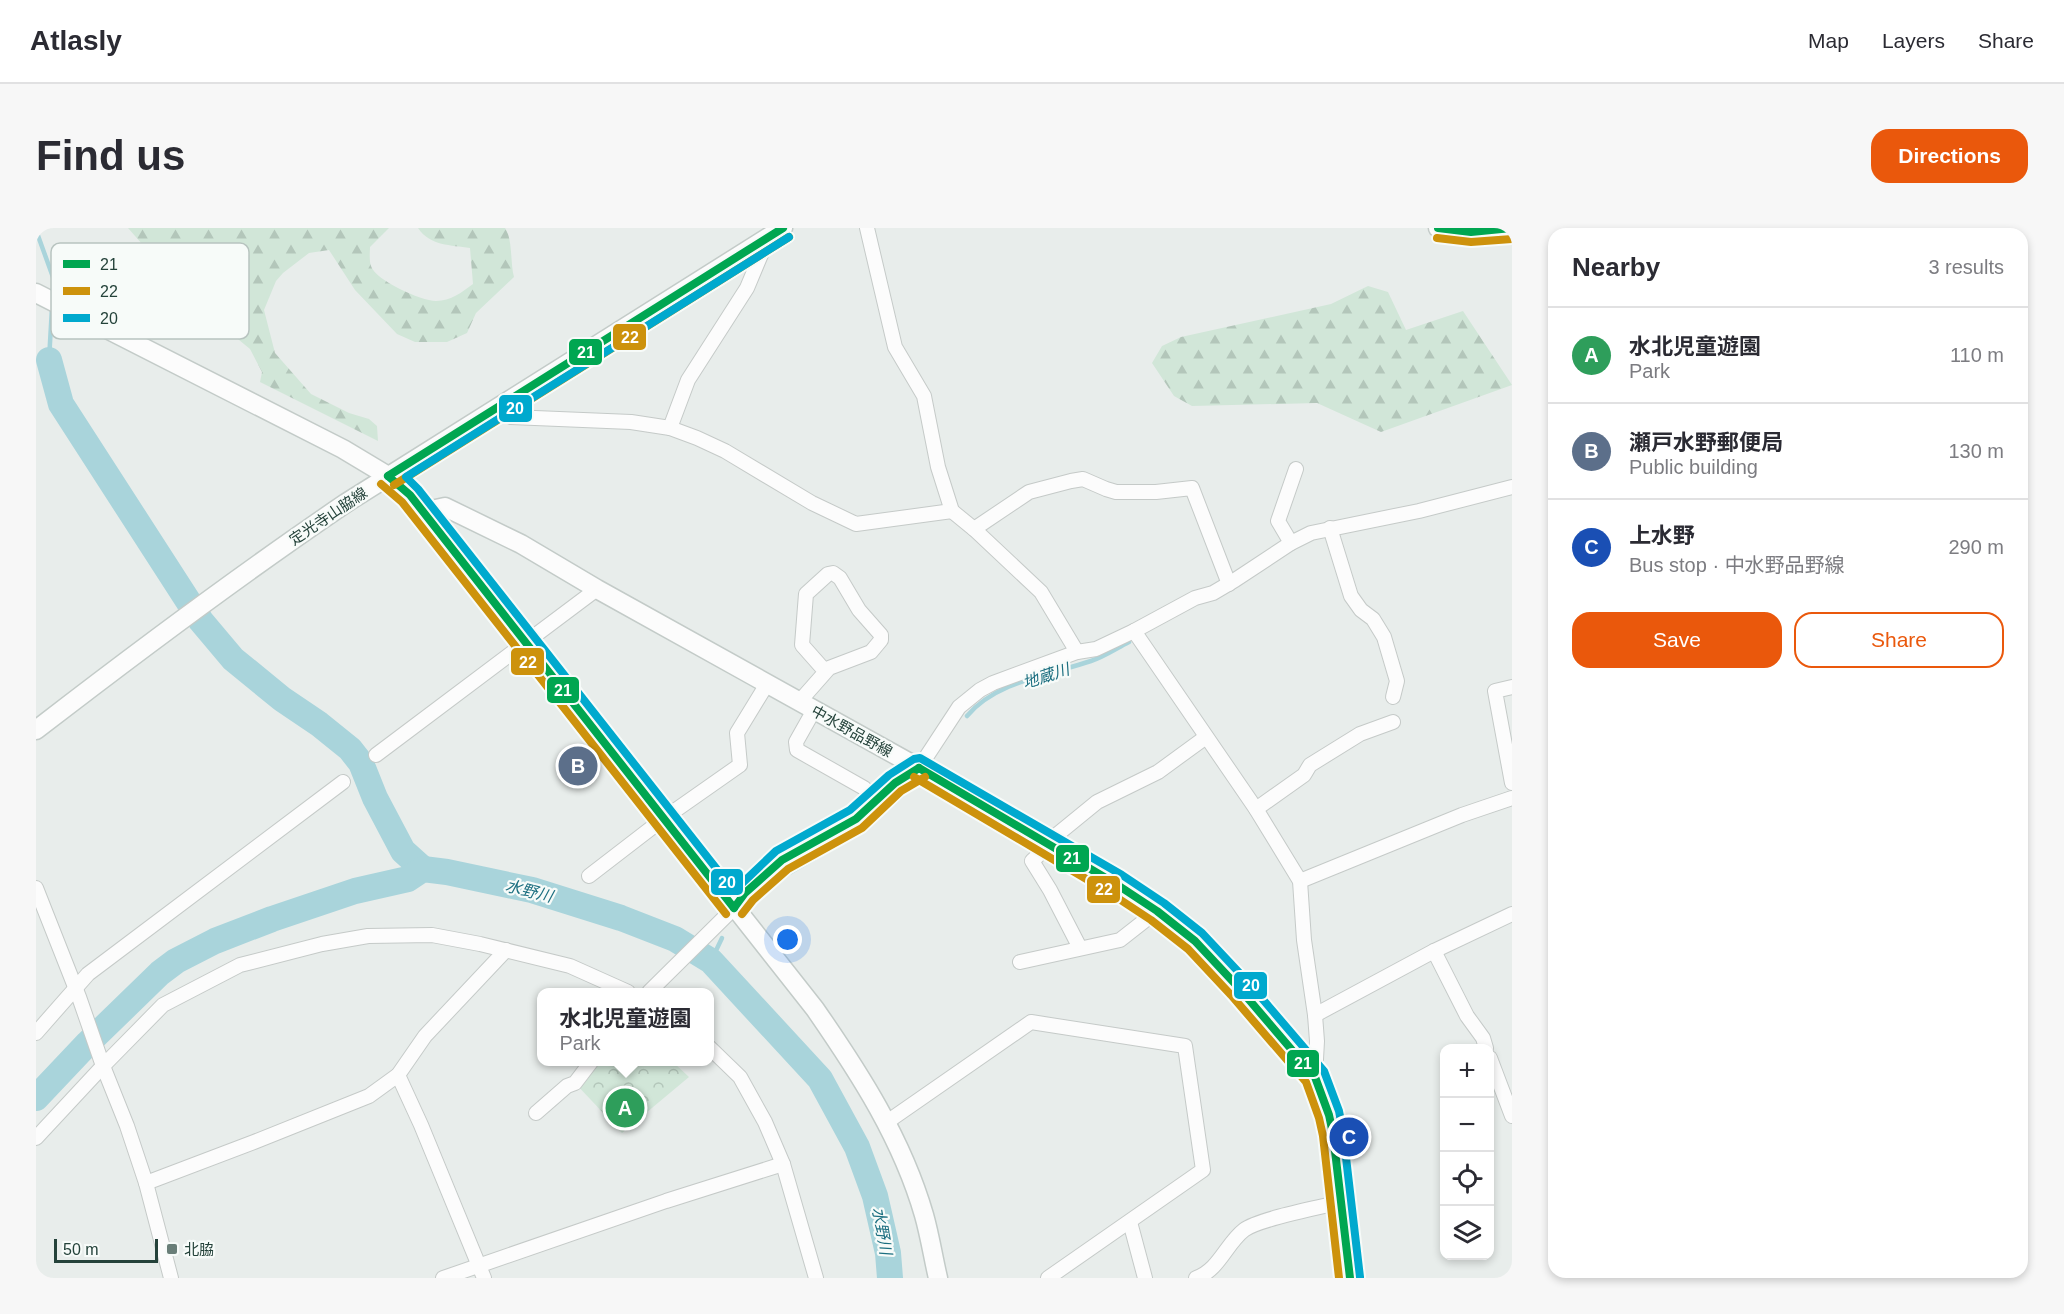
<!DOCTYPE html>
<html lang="en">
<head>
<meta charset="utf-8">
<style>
  :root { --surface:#fff; --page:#f7f7f7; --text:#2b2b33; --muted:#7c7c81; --line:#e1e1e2; --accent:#ea580c }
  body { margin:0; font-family:Helvetica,"Noto Sans JP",sans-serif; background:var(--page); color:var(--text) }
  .controls { position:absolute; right:18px; bottom:18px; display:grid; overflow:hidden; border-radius:12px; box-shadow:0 3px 9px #0003 }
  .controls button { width:54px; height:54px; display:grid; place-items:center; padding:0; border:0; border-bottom:2px solid var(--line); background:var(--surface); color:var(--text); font:30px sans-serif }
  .scale { position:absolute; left:18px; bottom:15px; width:104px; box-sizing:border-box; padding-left:6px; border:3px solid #24423a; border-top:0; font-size:16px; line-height:21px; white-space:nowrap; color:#24423a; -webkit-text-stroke:4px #f7fbf9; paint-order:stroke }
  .you { position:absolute; left:752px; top:712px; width:21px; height:21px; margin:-15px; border:4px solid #fff; border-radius:50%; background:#1a73e8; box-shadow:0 0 0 9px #1a73e833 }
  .badge { display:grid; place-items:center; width:39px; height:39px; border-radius:50%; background:var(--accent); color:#fff; font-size:20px; font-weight:700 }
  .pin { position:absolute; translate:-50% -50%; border:3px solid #fff; box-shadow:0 2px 6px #0006 }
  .popup { position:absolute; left:501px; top:760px; width:177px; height:78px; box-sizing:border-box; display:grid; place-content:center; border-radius:12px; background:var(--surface); filter:drop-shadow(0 2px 4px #0005); font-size:20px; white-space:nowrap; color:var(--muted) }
  .popup b { font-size:22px; color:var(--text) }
  .popup::after { content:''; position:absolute; left:50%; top:100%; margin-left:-12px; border:12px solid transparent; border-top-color:var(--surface) }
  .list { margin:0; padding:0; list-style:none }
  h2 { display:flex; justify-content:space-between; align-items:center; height:78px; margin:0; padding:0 24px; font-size:26px }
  h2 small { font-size:20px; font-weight:400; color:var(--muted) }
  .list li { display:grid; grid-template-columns:39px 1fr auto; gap:18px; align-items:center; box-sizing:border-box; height:96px; padding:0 24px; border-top:2px solid var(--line) }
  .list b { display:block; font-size:22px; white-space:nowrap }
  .list p { margin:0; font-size:20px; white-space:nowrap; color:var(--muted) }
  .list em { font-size:20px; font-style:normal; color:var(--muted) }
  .actions { display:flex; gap:12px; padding:18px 24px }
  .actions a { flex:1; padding:14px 0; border:2px solid var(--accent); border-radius:18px; text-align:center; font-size:21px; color:var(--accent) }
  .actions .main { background:var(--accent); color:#fff }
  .icon { flex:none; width:33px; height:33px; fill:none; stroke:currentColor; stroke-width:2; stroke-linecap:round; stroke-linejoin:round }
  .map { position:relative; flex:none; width:1476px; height:1050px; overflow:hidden; border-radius:18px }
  header { display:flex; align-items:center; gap:36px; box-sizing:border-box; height:84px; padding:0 30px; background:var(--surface); border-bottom:2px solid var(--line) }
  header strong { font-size:28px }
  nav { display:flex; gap:33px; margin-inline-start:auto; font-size:21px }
  .intro { display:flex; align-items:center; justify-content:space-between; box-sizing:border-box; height:144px; padding:0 36px }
  h1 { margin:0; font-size:42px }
  .button { padding:15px 27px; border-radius:18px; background:var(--accent); color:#fff; font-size:21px; font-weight:700 }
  main { display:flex; gap:36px; padding:0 36px }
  aside { flex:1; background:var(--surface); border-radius:18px; box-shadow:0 3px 9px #0003 }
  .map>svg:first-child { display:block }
  .forest { fill:url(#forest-firs) }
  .park { fill:url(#park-crowns) }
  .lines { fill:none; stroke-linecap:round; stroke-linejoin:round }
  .stream { stroke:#a9d4db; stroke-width:4.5 }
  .river { stroke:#a9d4db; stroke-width:26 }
  .street-casing { stroke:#c5cac8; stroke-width:16 }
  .secondary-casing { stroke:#c3cbc8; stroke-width:21 }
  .street { stroke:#fcfcfc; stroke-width:14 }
  .secondary { stroke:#fcfcfc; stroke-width:18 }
  .bus-1-casing { stroke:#f7fbf9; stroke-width:12 }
  .bus-2-casing { stroke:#f7fbf9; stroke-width:12 }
  .bus-3-casing { stroke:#f7fbf9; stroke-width:12 }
  .bus-1 { stroke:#00a651; stroke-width:8 }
  .bus-2 { stroke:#cd920c; stroke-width:8 }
  .bus-3 { stroke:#00a9ce; stroke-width:8 }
  .poi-dot { fill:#697e78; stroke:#f7fbf9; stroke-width:2 }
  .labels { text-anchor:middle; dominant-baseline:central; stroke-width:4.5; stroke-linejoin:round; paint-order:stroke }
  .street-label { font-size:15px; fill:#24423a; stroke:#f7fbf9 }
  .poi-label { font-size:15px; fill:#24423a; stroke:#f7fbf9; text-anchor:start }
  .water-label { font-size:16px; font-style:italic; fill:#1c6f80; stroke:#f7fbf9 }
  .key { fill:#f7fbf9; stroke:#b8c4c0; stroke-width:1.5 }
  .key-label { font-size:16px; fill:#24423a }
  .line-badge { stroke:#f7fbf9; stroke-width:2 }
  .badge-label { font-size:16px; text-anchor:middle; font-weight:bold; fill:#fff }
</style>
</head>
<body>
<header>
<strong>Atlasly</strong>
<nav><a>Map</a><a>Layers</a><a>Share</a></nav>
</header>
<div class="intro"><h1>Find us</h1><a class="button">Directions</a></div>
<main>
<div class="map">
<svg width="1476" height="1050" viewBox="0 0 1476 1050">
  <defs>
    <pattern id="forest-firs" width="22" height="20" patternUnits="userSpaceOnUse" patternTransform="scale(1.5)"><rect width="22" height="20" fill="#d1e6d8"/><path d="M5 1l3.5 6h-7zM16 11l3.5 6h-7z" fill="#b3c6ba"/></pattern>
    <pattern id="park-crowns" width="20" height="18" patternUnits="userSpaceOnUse" patternTransform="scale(1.5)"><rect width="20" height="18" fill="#d1e6d8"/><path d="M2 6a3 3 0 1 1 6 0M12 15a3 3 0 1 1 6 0" fill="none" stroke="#b3c6ba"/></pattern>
  </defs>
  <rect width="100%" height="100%" fill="#e8edeb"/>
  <g class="forest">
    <path d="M92,0H353L334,19C334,24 333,32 335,38C339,52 385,73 400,73C415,73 426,64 437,56L434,20C415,17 394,18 382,0H469C477,11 474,35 478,49L440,85L431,105L411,114H379L361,106L319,62L293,22L273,25L247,45L240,53L228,82L239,125L275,166L313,185L333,191L341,198L342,213L224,154L226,144L214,121L157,74Z"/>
    <polygon points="1332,58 1352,64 1370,102 1427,83 1476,157 1345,204 1281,175 1156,178 1138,168 1116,135 1126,118 1145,109 1295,76"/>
  </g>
  <polygon class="park" points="555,834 637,834 653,849 586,905 539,855"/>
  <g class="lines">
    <g class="stream">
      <polyline points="0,2 18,52 17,68"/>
      <polyline points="13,132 16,80"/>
      <path d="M931,488C960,453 1014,447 1055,433C1068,429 1081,420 1093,414"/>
      <polyline points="722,671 753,645 826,603 866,567"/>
      <polyline points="675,733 686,710"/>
    </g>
    <g class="river">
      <polyline points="13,132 25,176 165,393 197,431 246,471 283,496 314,521 325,535 339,570 367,623 387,641"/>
      <polyline points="0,870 52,815 124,745 140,733 179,713 236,691 319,663 372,651 387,641 411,644 496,662 585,690 639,711 675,733 784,851 821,919 839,968 852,1025 854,1050"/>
    </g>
    <defs>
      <g id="street">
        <polyline points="831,0 859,119 888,168 902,239 916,283 938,301 1005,364 1041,424"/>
        <polyline points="462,180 475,189 595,194 634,200 661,210 689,223 776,275 820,296 916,283"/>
        <polyline points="634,200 652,152 711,60 732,10"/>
        <polyline points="1294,300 1315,368 1325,382 1337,391 1348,409 1361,453 1357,469"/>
        <polyline points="938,301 993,264 1035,253 1047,251 1070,261 1080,264 1120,264 1156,260 1193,356"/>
        <polyline points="1255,315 1242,293 1260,241"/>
        <polyline points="1098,403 1220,581 1264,653 1268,712 1279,787 1281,813 1279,849"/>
        <polyline points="1476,459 1459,463 1476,555"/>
        <polyline points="763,474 793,440 835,424 845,412 845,407 823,382 804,350 797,345 792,346 770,366 766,417 789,443"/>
        <polyline points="778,482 760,514 761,522 828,560 840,573"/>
        <polyline points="340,527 561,361"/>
        <polyline points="883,540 923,479 944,462 957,455 1041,424 1060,421 1098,403 1159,370 1177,365 1199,352 1255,315 1275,305 1383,283 1476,259"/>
        <polyline points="1220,581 1268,547 1274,537 1324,506 1357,494"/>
        <polyline points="553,648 627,591 704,537 701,505 731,456"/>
        <polyline points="1264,653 1426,587 1476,570"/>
        <polyline points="0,660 43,769 67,838 91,898 110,955 135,1050"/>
        <polyline points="1044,720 1014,662 996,633 1009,621 1012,614 1061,574 1122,544 1170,509"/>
        <polyline points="1398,723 1431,788 1447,810 1450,820"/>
        <polyline points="984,734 1084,712 1121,683"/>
        <polyline points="613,764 698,680"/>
        <polyline points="1279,787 1398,723 1476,686"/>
        <polyline points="0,805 52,746 307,554"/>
        <polyline points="673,819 704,849 729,894 747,936 780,1050"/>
        <polyline points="1454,830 1476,888"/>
        <polyline points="362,847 385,897 448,1050"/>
        <polyline points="500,885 531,858 539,855 555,834"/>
        <polyline points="851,894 995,794 1149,818 1167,942 1012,1050"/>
        <polyline points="0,910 67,838 127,777 204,737 286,716 332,708 396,707 444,716 534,738 592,764"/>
        <polyline points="110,955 218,914 333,868 362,847 389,808 470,722"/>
        <polyline points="1094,994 1109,1050"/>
        <polyline points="407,1050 630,973 747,936"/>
        <path d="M1160,1050C1183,1042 1190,1016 1208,1002C1222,991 1285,979 1306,974"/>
      </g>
      <g id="secondary">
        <polyline points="1402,0 1435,4 1476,0"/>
        <path d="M0,65L307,221L352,248L374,267L779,781C824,846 866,911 888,987C894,1008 897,1029 902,1050"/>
        <polyline points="386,284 409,279 485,316 561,361 883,540 1012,614 1121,683 1159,713 1203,760 1279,849 1293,887 1297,906 1314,1050"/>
        <path d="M0,502C101,424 204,347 310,275L747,0"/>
        <polyline points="698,680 709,665 746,632 820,591 859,555 883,540"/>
      </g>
    </defs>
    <use href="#street" class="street-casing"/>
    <use href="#secondary" class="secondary-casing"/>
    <use href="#street" class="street"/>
    <use href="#secondary" class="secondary"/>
    <defs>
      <g id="bus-1">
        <polyline points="1402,0 1435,4 1476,0"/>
        <polyline points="352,248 374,267 698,680"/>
        <polyline points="352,248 747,0"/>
        <polyline points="883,540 1080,656 1121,683 1159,713 1203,760 1279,849 1293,887 1297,906 1314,1050"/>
        <polyline points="698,680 709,665 746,632 820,591 859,555 883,540"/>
      </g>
      <g id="bus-2">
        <polyline points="1401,10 1435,14 1476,11"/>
        <polyline points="345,256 366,274 690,686"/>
        <polyline points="358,257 753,9"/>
        <polyline points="878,549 1074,665 1115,692 1152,721 1195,767 1270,854 1283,890 1287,908 1303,1050"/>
        <polyline points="706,686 717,672 752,641 826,600 865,563 889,549"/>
      </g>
      <polyline id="bus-3" points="753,9 370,249 382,261 698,663 740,623 814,582 853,547 878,531 884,530 1086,647 1128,675 1166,705 1211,753 1288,843 1303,883 1307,904 1324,1049"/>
    </defs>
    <use href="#bus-1" class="bus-1-casing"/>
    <use href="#bus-2" class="bus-2-casing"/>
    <use href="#bus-3" class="bus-3-casing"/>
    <use href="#bus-1" class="bus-1"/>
    <use href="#bus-2" class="bus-2"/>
    <use href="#bus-3" class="bus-3"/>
  </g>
  <rect class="poi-dot" x="130" y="1015" width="12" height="12" rx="3"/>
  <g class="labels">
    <g class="street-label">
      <text transform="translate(292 288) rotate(-34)">定光寺山脇線</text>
      <text transform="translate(816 503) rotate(29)">中水野品野線</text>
    </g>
    <g class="poi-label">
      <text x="148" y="1021">北脇</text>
    </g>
    <g class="water-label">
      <text transform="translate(1010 448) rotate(-18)">地蔵川</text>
      <text transform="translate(493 663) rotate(14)">水野川</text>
      <text transform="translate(846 1003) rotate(80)">水野川</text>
    </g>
  </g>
  <rect x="15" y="15" width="198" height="96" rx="9" class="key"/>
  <rect x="27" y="32" width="27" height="8" fill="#00a651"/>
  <rect x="27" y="59" width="27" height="8" fill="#cd920c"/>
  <rect x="27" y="86" width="27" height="8" fill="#00a9ce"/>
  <g class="key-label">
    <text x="64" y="42">21</text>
    <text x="64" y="69">22</text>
    <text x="64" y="96">20</text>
  </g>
  <g class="line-badge">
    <rect x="576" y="95" width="35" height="28" rx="6" fill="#cd920c"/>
    <rect x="532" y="110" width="35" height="28" rx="6" fill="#00a651"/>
    <rect x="462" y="166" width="35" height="29" rx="6" fill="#00a9ce"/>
    <rect x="474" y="419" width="35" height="29" rx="6" fill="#cd920c"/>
    <rect x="510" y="448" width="34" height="28" rx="6" fill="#00a651"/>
    <rect x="1019" y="616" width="35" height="29" rx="6" fill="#00a651"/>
    <rect x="674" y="640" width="34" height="28" rx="6" fill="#00a9ce"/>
    <rect x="1050" y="647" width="35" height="29" rx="6" fill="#cd920c"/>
    <rect x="1197" y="743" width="35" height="29" rx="6" fill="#00a9ce"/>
    <rect x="1250" y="821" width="34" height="29" rx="6" fill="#00a651"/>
  </g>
  <g class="badge-label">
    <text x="594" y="115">22</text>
    <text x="550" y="130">21</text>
    <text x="479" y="186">20</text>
    <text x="492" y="440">22</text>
    <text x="527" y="468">21</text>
    <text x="1036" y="636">21</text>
    <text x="691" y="660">20</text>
    <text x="1068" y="667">22</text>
    <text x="1215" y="763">20</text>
    <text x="1267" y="841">21</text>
  </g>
</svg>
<div class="controls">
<button>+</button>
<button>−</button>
<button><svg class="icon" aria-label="locate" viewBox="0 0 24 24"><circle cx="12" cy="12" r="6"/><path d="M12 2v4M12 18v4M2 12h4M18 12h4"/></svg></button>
<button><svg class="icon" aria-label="layers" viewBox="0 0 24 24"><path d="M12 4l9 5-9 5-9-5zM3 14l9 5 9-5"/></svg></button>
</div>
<div class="scale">50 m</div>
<div class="you"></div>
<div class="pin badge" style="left:589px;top:880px;background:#2e9e5b">A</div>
<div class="popup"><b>水北児童遊園</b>Park</div>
<div class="pin badge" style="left:542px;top:538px;background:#5c6f8a">B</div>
<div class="pin badge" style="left:1313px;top:909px;background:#1a4fb4">C</div>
</div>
<aside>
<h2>Nearby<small>3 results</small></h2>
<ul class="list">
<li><span class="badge" style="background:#2e9e5b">A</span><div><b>水北児童遊園</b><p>Park</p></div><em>110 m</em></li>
<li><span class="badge" style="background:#5c6f8a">B</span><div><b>瀬戸水野郵便局</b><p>Public building</p></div><em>130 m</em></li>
<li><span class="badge" style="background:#1a4fb4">C</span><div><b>上水野</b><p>Bus stop · 中水野品野線</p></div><em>290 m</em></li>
</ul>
<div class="actions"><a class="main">Save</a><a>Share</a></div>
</aside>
</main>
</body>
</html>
